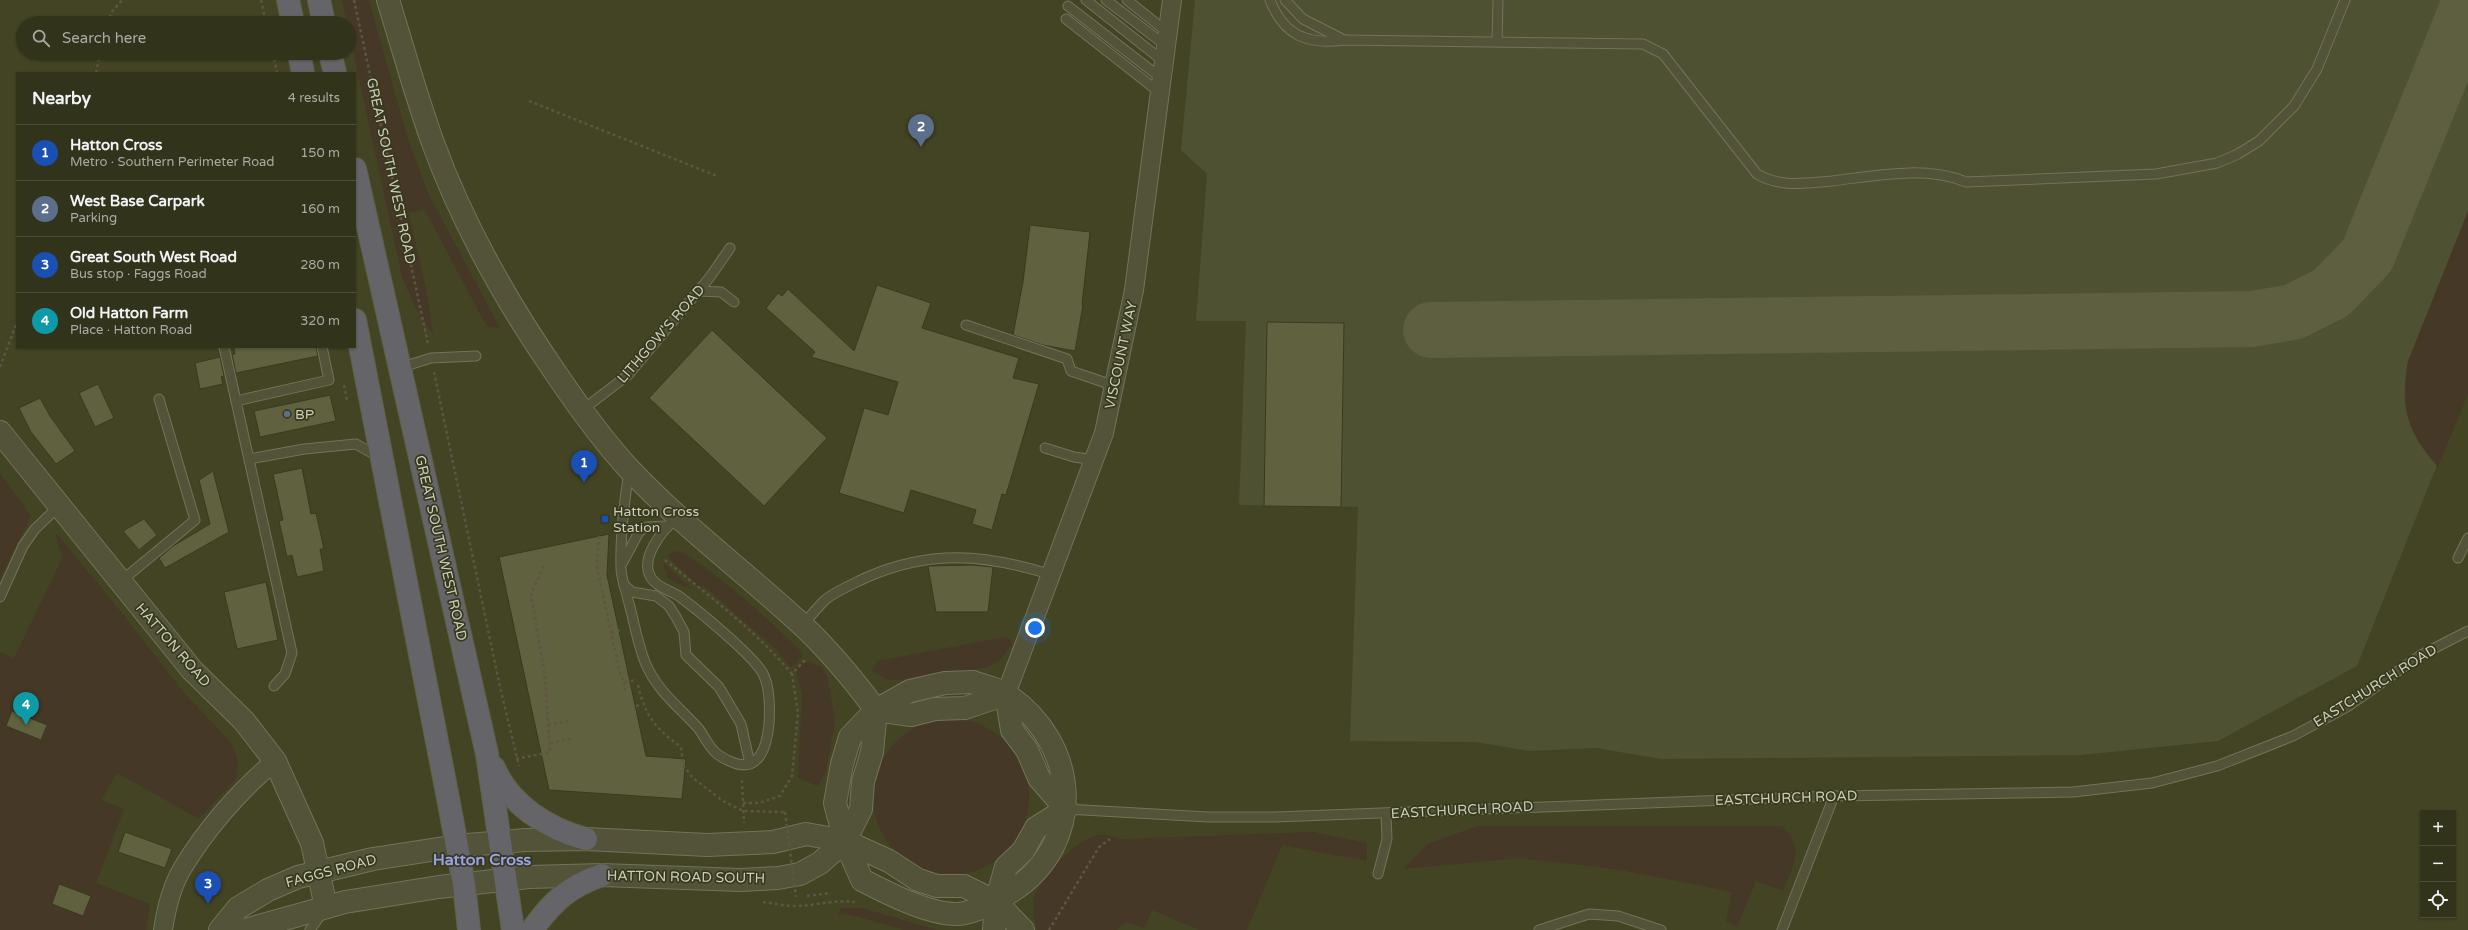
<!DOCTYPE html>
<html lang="en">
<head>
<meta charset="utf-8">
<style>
  :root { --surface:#32331b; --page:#3d3f28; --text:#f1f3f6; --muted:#a8aaa3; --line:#4d4e3a; --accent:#f6ff89 }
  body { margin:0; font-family:"Varela Round",sans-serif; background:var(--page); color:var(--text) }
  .controls { position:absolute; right:12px; bottom:12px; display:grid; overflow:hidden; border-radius:0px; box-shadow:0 1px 3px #0004 }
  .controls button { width:36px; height:36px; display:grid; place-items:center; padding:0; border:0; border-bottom:1px solid var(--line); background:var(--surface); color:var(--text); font:20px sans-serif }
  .you { position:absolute; left:1035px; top:628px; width:14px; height:14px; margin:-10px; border:3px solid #fff; border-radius:50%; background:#1a73e8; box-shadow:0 0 0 6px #1a73e833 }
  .badge { display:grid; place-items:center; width:26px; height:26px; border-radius:50%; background:var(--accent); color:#fff; font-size:13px; font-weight:700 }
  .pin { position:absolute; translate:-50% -33px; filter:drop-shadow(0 1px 2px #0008) }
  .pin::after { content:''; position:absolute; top:21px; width:14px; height:12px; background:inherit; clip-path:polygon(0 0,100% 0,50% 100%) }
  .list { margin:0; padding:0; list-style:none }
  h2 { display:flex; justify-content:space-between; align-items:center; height:52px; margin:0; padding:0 16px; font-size:17px }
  h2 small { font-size:13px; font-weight:400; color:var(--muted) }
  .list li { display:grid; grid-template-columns:26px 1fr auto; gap:12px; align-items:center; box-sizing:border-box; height:56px; padding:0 16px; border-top:1px solid var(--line) }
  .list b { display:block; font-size:15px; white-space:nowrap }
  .list p { margin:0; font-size:13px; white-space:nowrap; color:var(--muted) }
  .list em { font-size:13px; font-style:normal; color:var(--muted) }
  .icon { flex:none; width:22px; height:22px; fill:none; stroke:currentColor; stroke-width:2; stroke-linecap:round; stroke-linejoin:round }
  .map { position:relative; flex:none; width:2468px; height:930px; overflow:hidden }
  .search { position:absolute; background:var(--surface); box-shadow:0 1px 3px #0004; left:16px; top:16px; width:340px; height:44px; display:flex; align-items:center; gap:10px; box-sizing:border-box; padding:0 14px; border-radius:22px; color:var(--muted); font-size:15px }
  .panel { position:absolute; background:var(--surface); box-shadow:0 1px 3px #0004; left:16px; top:72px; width:340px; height:276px; border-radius:0px }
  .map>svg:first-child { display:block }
  .airport { fill:#4f5133 }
  .green { fill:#453826 }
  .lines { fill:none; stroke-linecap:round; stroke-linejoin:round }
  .taxiway { stroke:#5e5f40; stroke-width:56 }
  .building { fill:#60613e; stroke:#393b20 }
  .service-casing { stroke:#72745a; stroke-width:11 }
  .minor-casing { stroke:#72745a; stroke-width:20 }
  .tertiary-casing { stroke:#72745a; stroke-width:24 }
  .trunk-casing { stroke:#5f6147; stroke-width:24 }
  .path { stroke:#605445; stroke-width:2.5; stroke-dasharray:3 3; stroke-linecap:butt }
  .service { stroke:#525339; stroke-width:9 }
  .minor { stroke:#525339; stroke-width:18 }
  .tertiary { stroke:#525339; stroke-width:22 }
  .trunk { stroke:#656468; stroke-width:22 }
  .path-bridge { stroke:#605445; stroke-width:2.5; stroke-dasharray:3 3; stroke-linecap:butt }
  .service-dot { fill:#5c6f8a; stroke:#37391e; stroke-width:1.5 }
  .transit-dot { fill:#1a4fb4; stroke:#37391e; stroke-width:1.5 }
  .labels { text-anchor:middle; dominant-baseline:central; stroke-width:3.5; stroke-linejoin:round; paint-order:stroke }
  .street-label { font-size:14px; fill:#cbcdb6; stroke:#37391e }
  .poi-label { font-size:14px; fill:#cbcdb6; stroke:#37391e; text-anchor:start }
  .quarter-label { font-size:16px; font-weight:bold; fill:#98a0ea; stroke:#37391e }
</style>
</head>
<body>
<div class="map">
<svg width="2468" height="930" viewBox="0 0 2468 930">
  <rect width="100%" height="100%" fill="#434424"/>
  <polygon class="airport" points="1195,0 2468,0 2468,387 2357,666 2218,741 2082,755 1661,759 1596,748 1529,751 1476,742 1350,741 1358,507 1239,505 1246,321 1196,321 1207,174 1181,150"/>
  <g class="green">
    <polygon points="342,0 369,0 407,136 428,193 500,328 488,327 480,314 425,210 409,213 427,294 433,335 416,309 402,277 349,33 349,23 347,23"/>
    <path d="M2468,211V394L2438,467C2406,431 2400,407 2408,361Z"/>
    <polygon points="0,473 31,516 0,579"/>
    <polygon points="56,533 106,593 185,694 229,740 234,749 238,762 236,779 199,819 117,773 101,800 124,809 96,883 150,904 146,930 0,930 0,652 14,658 63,557 57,542"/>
    <path d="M676,551C697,554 787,635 804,655L791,668L780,653L703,585L700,588L667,556Z"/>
    <polygon points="663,563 692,589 668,579"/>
    <polygon points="1005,637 1012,641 1012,644 1000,660 985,668 899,680 888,680 872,671 877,661"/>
    <polygon points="810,661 822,668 827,676 835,721 826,771 818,786 798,778 802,693 795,668"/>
    <circle cx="951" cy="797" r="78"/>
    <path d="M1477,826H1782C1806,849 1793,865 1783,891L1756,881L1737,927L1726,921L1732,892L1621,870L1520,858L1403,869L1428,844Z"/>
    <path d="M1313,832L1367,843V861L1282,845L1247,930H1199L1152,910L1144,928L1126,922L1117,930H1037C1034,920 1032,906 1035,896C1041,877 1079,837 1099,835C1106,834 1114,838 1121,839Z"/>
    <polygon points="841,908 862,908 937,930 904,930 852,915 838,914"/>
  </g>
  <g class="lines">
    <polyline class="taxiway" points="1431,330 2252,319 2293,312 2331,293 2367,256 2468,7"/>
  </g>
  <g class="building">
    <polygon points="1030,225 1090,232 1082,305 1083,305 1075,351 1043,345 1013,335 1023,282"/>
    <polygon points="877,285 931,303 922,328 1019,358 1013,378 1039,384 1006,495 1002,494 992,530 972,524 976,510 911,490 904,513 839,493 864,408 888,415 898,382 811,357 815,352 766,308 778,293 782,296 788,289 854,351"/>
    <polygon points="1267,322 1344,323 1341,507 1264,506"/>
    <polygon points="712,330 827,438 764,506 649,398"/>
    <polygon points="234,347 316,347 318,356 236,373 232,354 235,354"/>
    <polygon points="220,357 224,376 221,377 223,384 200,389 195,363"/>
    <polygon points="98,384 114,418 95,427 79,393"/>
    <polygon points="330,395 336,421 260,437 254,411"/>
    <polygon points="40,398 50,416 75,451 56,464 31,432 19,408"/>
    <polygon points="302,468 311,514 316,513 324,549 320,549 324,571 297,577 292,555 287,557 279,521 283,520 273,474"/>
    <polygon points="213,471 229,532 165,568 159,558 173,546 210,524 199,480"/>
    <polygon points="144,519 157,535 139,550 123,531"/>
    <polygon points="609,534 607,575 646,756 686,759 682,799 549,790 499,557"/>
    <polygon points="972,565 993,567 988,612 936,612 928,566"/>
    <polygon points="266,582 278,640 237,649 224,592"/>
    <polygon points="12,711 47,725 41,740 6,726"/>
    <polygon points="125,832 172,849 165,868 118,852"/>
    <polygon points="59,884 91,896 83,916 52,904"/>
  </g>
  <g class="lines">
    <defs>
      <g id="service">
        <polyline points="1086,0 1163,61"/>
        <polyline points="1106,0 1165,45"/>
        <polyline points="1127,0 1167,32"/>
        <path d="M1270,0C1284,36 1308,45 1344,40L1643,44L1663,54L1757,174C1781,188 1805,183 1832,181C1874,176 1925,165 1966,182L2156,174L2217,163L2238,154L2259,141L2294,106L2317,69L2345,0"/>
        <polyline points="1285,0 1303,19 1344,40"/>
        <polyline points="1068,6 1161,78"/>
        <polyline points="1066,19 1159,92"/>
        <polyline points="1497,42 1498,0"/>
        <polyline points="698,291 721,292 734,302"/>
        <polyline points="966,325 1067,359 1071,371 1115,386"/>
        <polyline points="224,347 236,401"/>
        <polyline points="399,368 431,358 476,356"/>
        <polyline points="581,411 628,375 710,277 730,248"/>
        <polyline points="1045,448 1074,457 1095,460"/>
        <polyline points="249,459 304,449 356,444 379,457"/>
        <path d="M629,471C624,503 620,536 621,568C621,578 626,590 628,600C634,620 637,642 645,662C656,690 679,707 699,729C704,736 708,745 714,751C719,757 727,760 734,763C760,772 767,745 769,724C770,708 770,685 762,672C751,654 698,610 680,597C672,591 658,588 652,579C638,560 662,529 678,518"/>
        <polyline points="2458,558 2468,538"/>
        <polyline points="623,562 639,532 646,527 666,526"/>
        <polyline points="120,582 195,520 159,399"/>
        <polyline points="624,585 632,592 656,596 669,606 676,617 684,632 686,655 719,687 741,724 750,764"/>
        <polyline points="0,597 23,546 35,529 59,506"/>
        <path d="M802,625C810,617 817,608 825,600C836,591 853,584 865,578C930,549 985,554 1052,575"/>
        <polyline points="274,686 285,674 292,653 236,401 329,380 322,347"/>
        <polyline points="1066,809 1208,817 1275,817 1834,796 2073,792 2152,783 2217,766 2293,736 2347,707 2421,655 2468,631"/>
        <polyline points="1378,874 1387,839 1386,814"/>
        <polyline points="310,930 322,913"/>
        <polyline points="1539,930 1589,914 1618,916 1661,930"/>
        <polyline points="1782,930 1834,796"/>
      </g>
      <g id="minor">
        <polyline points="1006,694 1104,433 1134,290 1172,0"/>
        <path d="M163,930C166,910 172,886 182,869C206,829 240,790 275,761"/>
      </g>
      <g id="tertiary">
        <path d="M388,0C403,48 416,96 433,143C463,225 506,301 555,372C578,406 602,440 630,470C683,526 745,572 801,624C829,650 853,679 876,710"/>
        <polyline points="0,432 192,670 244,721 275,761 312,843 326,907"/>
        <path d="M973,682C983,686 997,688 1007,695C1079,743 1087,842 1012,891C998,900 973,914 956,914C928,914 887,893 862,880L845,841L835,803L842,764L850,737L876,710L910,691L945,683Z"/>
        <polyline points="1006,694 1012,730 1027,750 1039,778 1066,809"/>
        <polyline points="876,710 911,715 935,709 965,708 1006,694"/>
        <polyline points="220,930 238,908 268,890 298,877 373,859 457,846 525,840 586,839 707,845 773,842 806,834 845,841 889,861 918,880 937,886 964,886 996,902 1023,930"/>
        <polyline points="245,930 345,902 439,887 529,877 602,875 741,880 778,878 800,874 820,863 845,841 861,809 863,782 872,752 876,710"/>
        <polyline points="994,930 996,902 1006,867 1023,851 1036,828 1066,809"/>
      </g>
      <g id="trunk">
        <polyline points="288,0 293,23"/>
        <polyline points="319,0 324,23"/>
        <polyline points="299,53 303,73"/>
        <polyline points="330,53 335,73"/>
        <polyline points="355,169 487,754 513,930"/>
        <polyline points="355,320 448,798 464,884 469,930"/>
        <path d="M494,768C510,805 548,829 586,839"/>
        <path d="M532,930C552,902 569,886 602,875"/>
      </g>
    </defs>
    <use href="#service" class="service-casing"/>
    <use href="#minor" class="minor-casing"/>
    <use href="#tertiary" class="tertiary-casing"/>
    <use href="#trunk" class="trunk-casing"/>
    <g class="path">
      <polyline points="261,0 266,23"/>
      <polyline points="354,0 428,344"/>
      <polyline points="107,23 112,12 122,0"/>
      <polyline points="273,53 277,73"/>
      <polyline points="96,73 100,53"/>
      <polyline points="529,101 717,176"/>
      <polyline points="0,367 17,322"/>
      <polyline points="434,372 500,687 519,766"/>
      <polyline points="344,385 347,400"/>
      <polyline points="599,536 597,567 619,670 624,682 637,680"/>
      <path d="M665,560C709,596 755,630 792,674"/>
      <polyline points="611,632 621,630"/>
      <polyline points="624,682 625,690"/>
      <path d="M638,685C645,716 656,729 681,747L683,765L693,778L723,801L743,811L785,812"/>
      <polyline points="636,706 642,705"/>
      <polyline points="548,725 568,721"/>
      <polyline points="550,743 571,739"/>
      <polyline points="516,759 550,752 545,677 531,594 545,563"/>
      <polyline points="742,780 744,823"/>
      <polyline points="743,803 759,803 780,796 792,776 798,713 792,674 806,659"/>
      <polyline points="807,896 830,893"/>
      <path d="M763,902C772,903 781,905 790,906C813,907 832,899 855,902"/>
      <polyline points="1049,930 1099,847 1110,839"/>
    </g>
    <use href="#service" class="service"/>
    <use href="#minor" class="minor"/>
    <use href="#tertiary" class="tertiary"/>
    <use href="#trunk" class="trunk"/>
    <polyline class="path-bridge" points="785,812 796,897"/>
  </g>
  <circle class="service-dot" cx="287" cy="414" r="4"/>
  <rect class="transit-dot" x="601" y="515" width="8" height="8" rx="2"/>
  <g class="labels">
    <g class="street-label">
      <text transform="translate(391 171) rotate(78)">GREAT SOUTH WEST ROAD</text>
      <text transform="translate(661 334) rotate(-49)">LITHGOW'S ROAD</text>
      <text transform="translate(1121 355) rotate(-78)">VISCOUNT WAY</text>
      <text transform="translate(441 548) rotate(77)">GREAT SOUTH WEST ROAD</text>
      <text transform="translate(173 645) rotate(49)">HATTON ROAD</text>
      <text transform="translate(2375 686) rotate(-32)">EASTCHURCH ROAD</text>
      <text transform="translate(1786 798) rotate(-2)">EASTCHURCH ROAD</text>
      <text transform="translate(1462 810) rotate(-3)">EASTCHURCH ROAD</text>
      <text transform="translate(331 871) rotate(-15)">FAGGS ROAD</text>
      <text transform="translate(686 877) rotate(1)">HATTON ROAD SOUTH</text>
    </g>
    <g class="poi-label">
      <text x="295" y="414">BP</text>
      <text x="613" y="511">Hatton Cross<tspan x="613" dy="16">Station</tspan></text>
    </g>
    <g class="quarter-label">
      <text x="482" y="860">Hatton Cross</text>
    </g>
  </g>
</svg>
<div class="controls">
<button>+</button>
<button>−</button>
<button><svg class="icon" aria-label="locate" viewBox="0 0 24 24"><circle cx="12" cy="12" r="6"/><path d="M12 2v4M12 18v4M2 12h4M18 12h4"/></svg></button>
</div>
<div class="you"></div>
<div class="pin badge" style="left:584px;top:483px;background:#1a4fb4">1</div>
<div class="pin badge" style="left:921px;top:147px;background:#5c6f8a">2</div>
<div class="pin badge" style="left:208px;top:904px;background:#1a4fb4">3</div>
<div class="pin badge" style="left:26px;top:725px;background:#0f9aa8">4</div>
<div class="search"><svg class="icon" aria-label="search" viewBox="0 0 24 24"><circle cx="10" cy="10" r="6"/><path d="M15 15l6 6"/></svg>Search here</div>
<section class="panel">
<h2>Nearby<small>4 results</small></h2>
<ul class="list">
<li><span class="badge" style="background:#1a4fb4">1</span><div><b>Hatton Cross</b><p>Metro · Southern Perimeter Road</p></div><em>150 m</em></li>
<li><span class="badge" style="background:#5c6f8a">2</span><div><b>West Base Carpark</b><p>Parking</p></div><em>160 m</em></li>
<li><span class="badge" style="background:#1a4fb4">3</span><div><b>Great South West Road</b><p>Bus stop · Faggs Road</p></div><em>280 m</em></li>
<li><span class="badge" style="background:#0f9aa8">4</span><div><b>Old Hatton Farm</b><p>Place · Hatton Road</p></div><em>320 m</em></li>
</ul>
</section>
</div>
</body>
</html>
